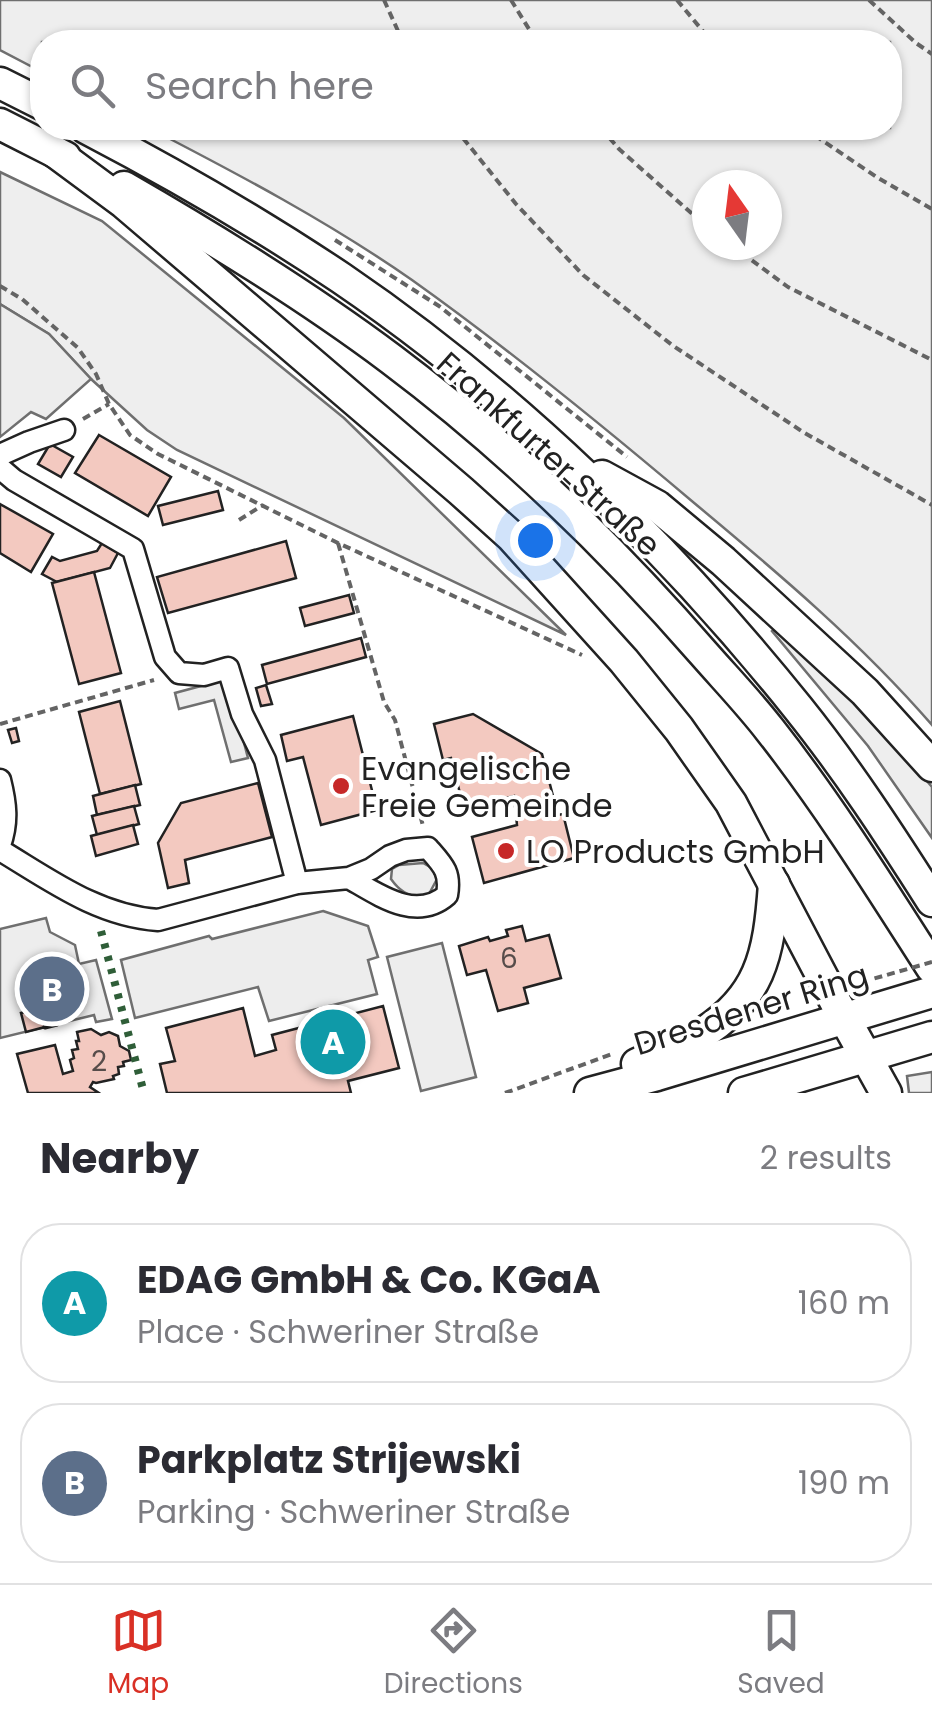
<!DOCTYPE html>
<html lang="en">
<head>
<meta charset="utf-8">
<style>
  :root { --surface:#fff; --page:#f7f7f7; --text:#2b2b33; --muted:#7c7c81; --line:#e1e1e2; --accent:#d93025 }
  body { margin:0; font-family:Poppins,sans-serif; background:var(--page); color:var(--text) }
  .compass { position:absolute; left:692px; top:170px; width:90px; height:90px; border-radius:50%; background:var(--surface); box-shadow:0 2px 8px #0004; rotate:346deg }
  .you { position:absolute; left:535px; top:540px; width:35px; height:35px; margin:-25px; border:8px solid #fff; border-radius:50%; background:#1a73e8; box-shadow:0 0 0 15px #1a73e833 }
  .badge { display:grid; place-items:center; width:65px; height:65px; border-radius:50%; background:var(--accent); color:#fff; font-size:32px; font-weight:700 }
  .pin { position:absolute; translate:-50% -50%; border:5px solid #fff; box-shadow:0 2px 10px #0006 }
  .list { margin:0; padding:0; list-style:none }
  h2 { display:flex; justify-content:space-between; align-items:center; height:130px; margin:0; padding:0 40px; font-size:42px }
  h2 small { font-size:32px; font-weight:400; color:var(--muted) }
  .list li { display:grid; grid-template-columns:65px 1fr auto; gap:30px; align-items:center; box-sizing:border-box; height:160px; margin:0 20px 20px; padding:0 20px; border:2px solid var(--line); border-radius:40px }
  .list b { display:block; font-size:38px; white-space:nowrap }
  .list p { margin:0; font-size:32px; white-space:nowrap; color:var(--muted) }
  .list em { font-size:32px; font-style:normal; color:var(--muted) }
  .icon { flex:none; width:55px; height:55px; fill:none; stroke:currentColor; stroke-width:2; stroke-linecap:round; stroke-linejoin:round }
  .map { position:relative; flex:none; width:932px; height:1093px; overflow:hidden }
  .search { position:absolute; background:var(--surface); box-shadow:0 2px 8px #0004; left:30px; right:30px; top:30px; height:110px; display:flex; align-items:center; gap:25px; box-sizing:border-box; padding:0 35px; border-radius:40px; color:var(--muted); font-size:38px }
  .sheet { height:490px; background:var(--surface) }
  nav { display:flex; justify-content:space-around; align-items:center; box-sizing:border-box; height:140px; border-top:2px solid var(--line); background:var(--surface); font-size:28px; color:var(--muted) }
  nav a { display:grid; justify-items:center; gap:5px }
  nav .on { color:var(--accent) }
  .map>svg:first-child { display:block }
  .green { fill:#eee; stroke:#6f6f6f; stroke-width:2.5; fill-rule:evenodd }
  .parking { fill:#ededed; stroke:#6f6f6f; stroke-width:2.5 }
  .building { fill:#f3c9c0; stroke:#222; stroke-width:2.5 }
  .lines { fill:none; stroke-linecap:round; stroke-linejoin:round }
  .street-casing { stroke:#222; stroke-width:25 }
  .secondary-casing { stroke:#222; stroke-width:35 }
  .path { stroke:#646464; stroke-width:4; stroke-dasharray:8 5; stroke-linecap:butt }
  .street { stroke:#fff; stroke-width:20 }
  .secondary { stroke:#fff; stroke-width:30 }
  .path-bridge { stroke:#646464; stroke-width:4; stroke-dasharray:8 5; stroke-linecap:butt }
  .hedge { stroke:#2f5e38; stroke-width:8; stroke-dasharray:5 8; stroke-linecap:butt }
  .wall { stroke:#222; stroke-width:5 }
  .poi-dot { fill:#c62828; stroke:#fff; stroke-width:4 }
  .labels { text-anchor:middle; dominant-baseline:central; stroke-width:8; stroke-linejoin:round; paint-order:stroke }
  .number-label { font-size:28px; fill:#564c4a }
  .street-label { font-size:32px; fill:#222; stroke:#fff }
  .poi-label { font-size:32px; fill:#222; stroke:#fff; text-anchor:start }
</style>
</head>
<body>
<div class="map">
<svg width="932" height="1093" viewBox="0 0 932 1093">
  <rect width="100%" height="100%" fill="#fff"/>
  <g class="green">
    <path d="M0,0H932V725C860,642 777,572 693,502C602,425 509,349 412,280C329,222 238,174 149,128H890V42H42V72L0,50ZM707,185H767V245H707Z"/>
    <polygon points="0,172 102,221 344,418 566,635 177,450 147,430 91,379 49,334 0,304"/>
    <polygon points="776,627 860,703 932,787 932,838 868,746 772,631"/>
    <path d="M423,863L432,868L437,879L429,894C413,900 400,892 391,879L392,869L399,865Z"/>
    <polygon points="932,1072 932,1093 909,1093 907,1076"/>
  </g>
  <g class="parking">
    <polygon points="0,304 49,334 91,379 46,419 31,412 0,437"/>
    <polygon points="227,679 248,758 231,762 214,700 179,709 175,693"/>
    <polygon points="323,911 368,926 378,957 368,960 377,994 269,1021 258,987 135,1018 121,960 209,936 212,939"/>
    <polygon points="46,918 50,932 75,945 79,964 96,960 112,1019 96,1022 94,1015 0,1038 0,929"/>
    <polygon points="442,943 476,1077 421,1091 387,957"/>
  </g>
  <g class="building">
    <polygon points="99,435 171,477 148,516 75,473"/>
    <polygon points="50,444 73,457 61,477 38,464"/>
    <polygon points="218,491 223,510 163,525 158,506"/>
    <polygon points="0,504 53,534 31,572 0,553"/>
    <polygon points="286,541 296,578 168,613 157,577"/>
    <polygon points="102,543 118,553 110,568 57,582 42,574 52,557 60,561 97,551"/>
    <polygon points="94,572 121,673 79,684 52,583"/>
    <polygon points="349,595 354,613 305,626 300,608"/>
    <polygon points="361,638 366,657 267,684 262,665"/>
    <polygon points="266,685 272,704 261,706 256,688"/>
    <polygon points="120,701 141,784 100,794 79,712"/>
    <polygon points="473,714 542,754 558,815 563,814 574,858 484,883 472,837 517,825 514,796 464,809 451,758 443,760 434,724"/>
    <polygon points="353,716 377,810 321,825 303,757 287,761 281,735"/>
    <polygon points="16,728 19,741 12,743 8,730"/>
    <polygon points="258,783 272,837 185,860 189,883 168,888 158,843 181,803"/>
    <polygon points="135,785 140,805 97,815 93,796"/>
    <polygon points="134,806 139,824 97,835 92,816"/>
    <polygon points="133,825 138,844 96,856 91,836"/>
    <polygon points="522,926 526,941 549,935 561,978 524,988 528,1003 498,1011 486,970 467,975 459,946 488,937 490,941 508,936 506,930"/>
    <polygon points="59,980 64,1002 46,1007 40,985"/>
    <polygon points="383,1006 399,1068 348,1081 351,1093 167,1093 160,1064 175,1061 166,1028 243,1008 255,1056 276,1050 272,1035"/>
    <polygon points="41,1008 45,1027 26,1032 21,1013"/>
    <polygon points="91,1029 101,1035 109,1032 118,1036 120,1046 129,1051 131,1060 123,1062 124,1066 118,1067 119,1074 113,1076 114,1079 96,1083 93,1082 90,1087 99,1093 28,1093 17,1054 55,1045 63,1074 73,1071 70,1060 74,1058 72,1050 78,1049 76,1041 79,1041 77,1032"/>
  </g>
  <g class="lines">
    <defs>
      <g id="street">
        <polyline points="0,455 29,442 64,430"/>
        <polyline points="0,468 14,480 133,549 165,657 179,673 204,675 228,668 242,714 265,760 297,883"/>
        <path d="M0,780C6,804 8,822 0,845"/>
        <path d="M0,850C50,880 98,916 158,920L297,883L349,878L371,869L390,856L406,850L428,848C443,865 451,872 447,895C416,922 379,895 349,878"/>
      </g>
      <g id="secondary">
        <polyline points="0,83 42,104"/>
        <polyline points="0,124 65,157"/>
        <path d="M86,128C174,174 259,223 341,278C513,395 668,546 798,708C847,769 890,835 932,901"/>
        <polyline points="51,149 124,203 461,491 511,536 624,661 679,729 731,803 836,1003 886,1093"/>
        <path d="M124,187C216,240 307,296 391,359C507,446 611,547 705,655C727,680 750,704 770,730C829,805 880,887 932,968"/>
        <polyline points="602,476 657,506 723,561 865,692 932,766"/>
        <path d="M637,1064C656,1055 677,1048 695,1038C761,1000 769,955 774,884"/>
        <polyline points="590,1093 657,1075 932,992"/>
        <polyline points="744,1093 932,1037"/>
      </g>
    </defs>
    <use href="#street" class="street-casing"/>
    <use href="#secondary" class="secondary-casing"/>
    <g class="path">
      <polyline points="384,0 403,42"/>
      <polyline points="511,0 537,42"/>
      <polyline points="677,0 712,42"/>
      <polyline points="869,0 916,43 932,54"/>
      <polyline points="455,128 516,204 583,275 672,345 803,432 932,505"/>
      <polyline points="601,128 619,149 707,227"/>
      <polyline points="804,128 878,178 932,209"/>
      <polyline points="335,240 439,306 627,457"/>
      <polyline points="731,245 788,287 932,360"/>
      <polyline points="0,286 22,299 78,348 96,374 109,404 130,435 158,454 338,543 582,655"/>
      <polyline points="83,419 109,404"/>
      <polyline points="239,520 263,505"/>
      <polyline points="338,543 384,702 395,720 423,826"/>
      <polyline points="0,724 154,680"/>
      <polyline points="505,1093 612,1054"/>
    </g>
    <use href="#street" class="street"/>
    <use href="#secondary" class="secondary"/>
    <polyline class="path-bridge" points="862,982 932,962"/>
    <polyline class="hedge" points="101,931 144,1093"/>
    <polyline class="wall" points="45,1027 57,1024 52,1005 45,1007"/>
  </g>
  <g class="poi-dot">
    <circle cx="341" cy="786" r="10"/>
    <circle cx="506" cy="851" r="10"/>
  </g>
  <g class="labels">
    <g class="number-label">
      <text x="509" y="958">6</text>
      <text x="99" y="1061">2</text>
    </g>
    <g class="street-label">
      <text transform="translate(549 454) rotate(42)">Frankfurter Straße</text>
      <text transform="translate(751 1009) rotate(-17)">Dresdener Ring</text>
    </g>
    <g class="poi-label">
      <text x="361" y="768">Evangelische<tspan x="361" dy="37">Freie Gemeinde</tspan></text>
      <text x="526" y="851">LO Products GmbH</text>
    </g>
  </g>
</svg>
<svg class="compass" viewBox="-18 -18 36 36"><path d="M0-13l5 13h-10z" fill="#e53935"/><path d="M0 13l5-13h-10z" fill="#7c7c81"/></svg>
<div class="you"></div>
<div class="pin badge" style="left:333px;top:1042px;background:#0f9aa8">A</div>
<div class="pin badge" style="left:52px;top:989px;background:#5c6f8a">B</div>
<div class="search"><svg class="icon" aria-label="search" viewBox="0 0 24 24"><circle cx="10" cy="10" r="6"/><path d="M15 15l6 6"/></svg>Search here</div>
</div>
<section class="sheet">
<h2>Nearby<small>2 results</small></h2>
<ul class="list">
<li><span class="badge" style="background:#0f9aa8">A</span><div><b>EDAG GmbH &amp; Co. KGaA</b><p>Place · Schweriner Straße</p></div><em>160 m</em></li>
<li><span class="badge" style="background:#5c6f8a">B</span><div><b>Parkplatz Strijewski</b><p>Parking · Schweriner Straße</p></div><em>190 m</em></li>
</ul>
</section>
<nav>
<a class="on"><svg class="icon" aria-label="map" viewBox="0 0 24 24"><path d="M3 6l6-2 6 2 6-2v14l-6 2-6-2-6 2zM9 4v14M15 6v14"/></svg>Map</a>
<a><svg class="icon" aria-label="directions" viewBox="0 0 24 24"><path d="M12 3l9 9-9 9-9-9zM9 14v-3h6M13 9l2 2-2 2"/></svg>Directions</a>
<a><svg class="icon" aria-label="saved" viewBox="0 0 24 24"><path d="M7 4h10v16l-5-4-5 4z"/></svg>Saved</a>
</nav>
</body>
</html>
